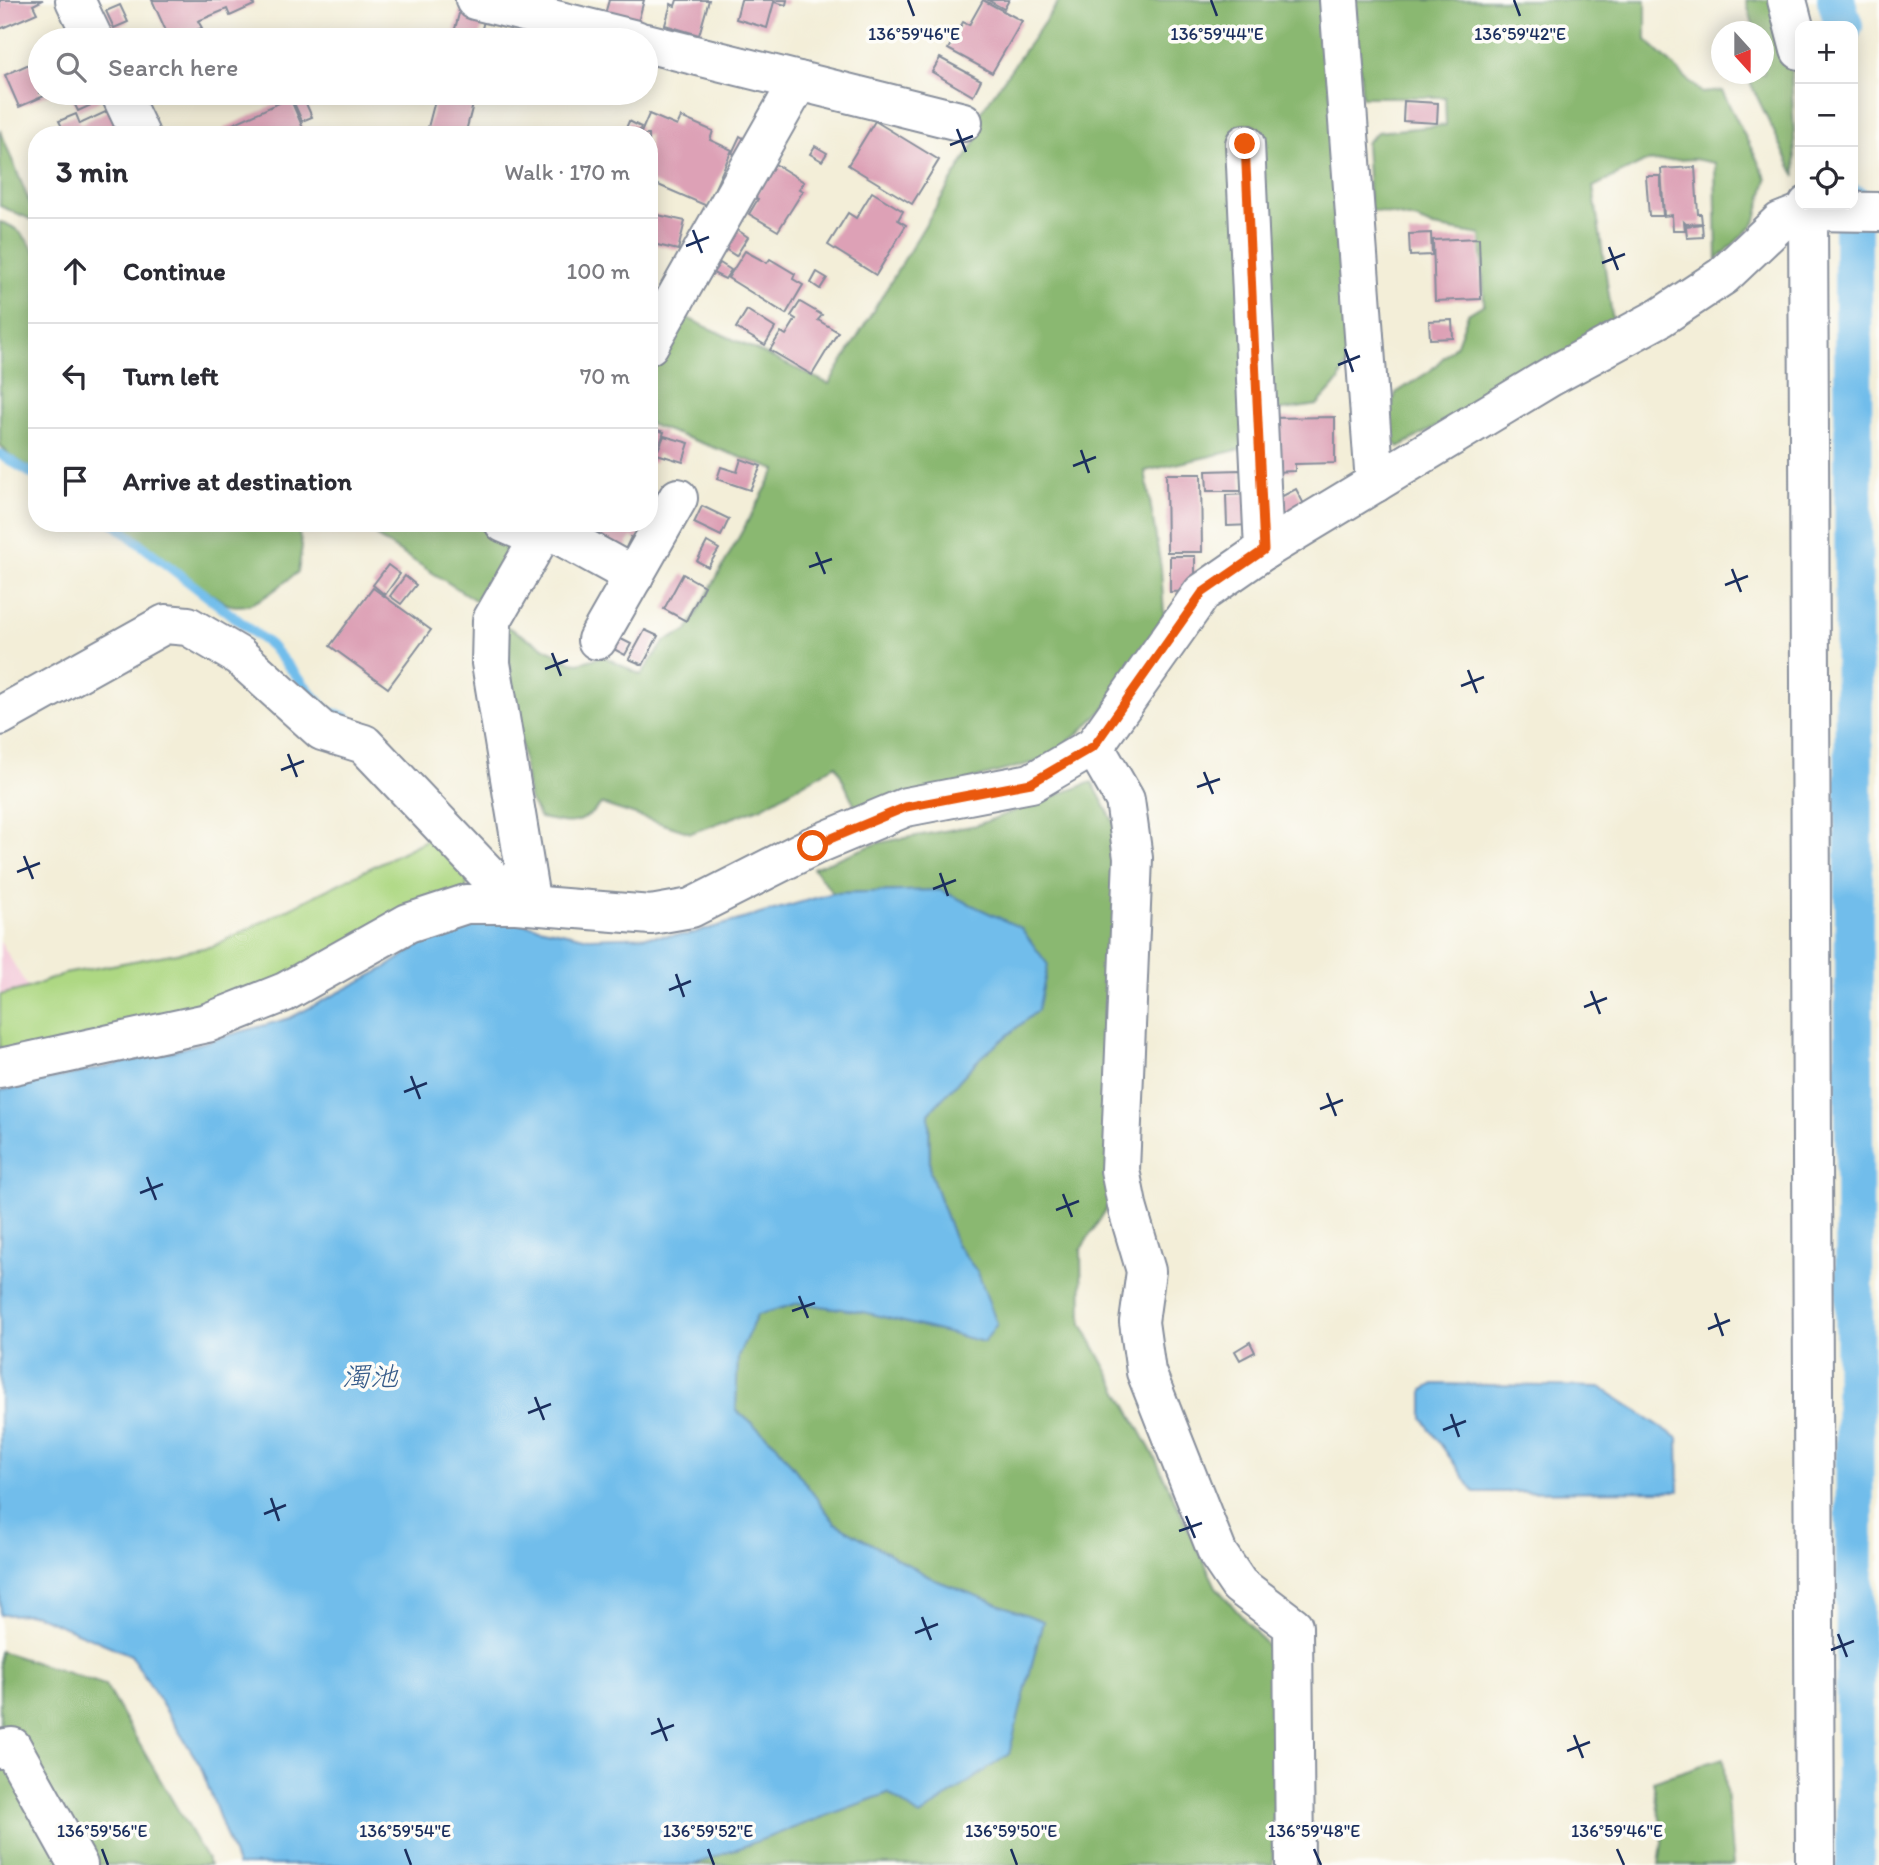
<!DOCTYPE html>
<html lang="en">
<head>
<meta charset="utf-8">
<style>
  :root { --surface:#fff; --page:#f2f2f3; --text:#2b2b33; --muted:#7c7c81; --line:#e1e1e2 }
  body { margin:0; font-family:Itim,"Klee One",sans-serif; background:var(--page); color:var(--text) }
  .controls { position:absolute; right:21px; top:21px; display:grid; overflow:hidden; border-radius:14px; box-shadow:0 4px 18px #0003 }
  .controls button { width:63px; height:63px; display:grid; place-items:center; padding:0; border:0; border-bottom:2px solid var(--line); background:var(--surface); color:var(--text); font:35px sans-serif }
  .compass { position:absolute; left:1711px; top:21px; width:63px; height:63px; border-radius:50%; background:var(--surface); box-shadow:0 4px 18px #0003; rotate:159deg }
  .stop { position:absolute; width:21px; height:21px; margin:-16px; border:5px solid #ea580c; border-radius:50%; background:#fff }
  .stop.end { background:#ea580c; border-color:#fff; box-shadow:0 2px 7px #0008 }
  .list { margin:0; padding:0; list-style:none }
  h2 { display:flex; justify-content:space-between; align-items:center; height:91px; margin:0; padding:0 28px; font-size:30px }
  h2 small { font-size:23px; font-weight:400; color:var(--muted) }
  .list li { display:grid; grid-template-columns:46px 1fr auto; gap:21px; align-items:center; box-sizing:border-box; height:105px; padding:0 28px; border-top:2px solid var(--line) }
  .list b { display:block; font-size:26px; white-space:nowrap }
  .list em { font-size:23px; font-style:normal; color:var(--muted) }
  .icon { flex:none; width:38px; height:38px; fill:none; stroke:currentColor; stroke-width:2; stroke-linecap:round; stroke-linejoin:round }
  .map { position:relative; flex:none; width:1879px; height:1865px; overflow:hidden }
  .search { position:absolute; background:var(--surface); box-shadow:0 4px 18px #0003; left:28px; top:28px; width:630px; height:77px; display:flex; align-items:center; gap:18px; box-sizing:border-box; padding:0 24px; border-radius:38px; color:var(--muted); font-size:26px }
  .panel { position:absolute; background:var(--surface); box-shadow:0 4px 18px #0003; left:28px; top:126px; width:630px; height:406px; border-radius:28px }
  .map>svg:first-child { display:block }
  .built { fill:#f4cfdd }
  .green { fill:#aed883; stroke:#648470; stroke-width:2 }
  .forest { fill:#8ab871; stroke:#527468; stroke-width:2 }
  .water { fill:#71bdeb; stroke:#4676a4; stroke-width:2 }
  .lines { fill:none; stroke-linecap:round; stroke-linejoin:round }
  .stream { stroke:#71bdeb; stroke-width:10 }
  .canal { stroke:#71bdeb; stroke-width:38 }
  .building { fill:#dda1b6 }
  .minor-casing { stroke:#878e9b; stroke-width:42 }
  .minor { stroke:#fff; stroke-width:38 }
  .route { stroke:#ea580c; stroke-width:9 }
  .ticks { fill:none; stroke:#1b2f5e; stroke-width:2.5 }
  .labels { text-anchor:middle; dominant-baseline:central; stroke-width:7; stroke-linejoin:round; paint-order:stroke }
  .water-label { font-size:28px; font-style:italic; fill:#355a88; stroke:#fdfcf7 }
  .ticks-label { font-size:18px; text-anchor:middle; fill:#1b2f5e; stroke:#fdfcf7; stroke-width:7; stroke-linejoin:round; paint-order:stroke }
</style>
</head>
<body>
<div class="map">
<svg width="1879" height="1865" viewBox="0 0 1879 1865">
  <rect width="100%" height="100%" fill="#fdfcf7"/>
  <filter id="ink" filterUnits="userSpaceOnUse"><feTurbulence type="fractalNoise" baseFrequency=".0143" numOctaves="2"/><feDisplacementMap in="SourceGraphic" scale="14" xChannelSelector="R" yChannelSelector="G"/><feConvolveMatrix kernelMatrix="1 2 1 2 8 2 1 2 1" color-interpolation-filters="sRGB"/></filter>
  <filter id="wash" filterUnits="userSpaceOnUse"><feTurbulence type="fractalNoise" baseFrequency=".00686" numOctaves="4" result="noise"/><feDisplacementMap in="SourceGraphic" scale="28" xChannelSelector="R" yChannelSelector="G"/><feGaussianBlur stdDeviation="1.57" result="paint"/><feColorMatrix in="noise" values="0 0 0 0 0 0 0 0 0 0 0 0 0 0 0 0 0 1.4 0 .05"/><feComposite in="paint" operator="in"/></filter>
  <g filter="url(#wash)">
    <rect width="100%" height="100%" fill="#f3eed8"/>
    <polygon class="built" points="0,941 28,988 0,995"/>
    <polygon class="green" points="432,837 468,873 466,890 275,986 0,1058 0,995 28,988 64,974 214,946"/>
    <g class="forest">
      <path d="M1060,0H1324L1349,355L1339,381L1317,405L1277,411L1266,408L1251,447L1145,471L1161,568L1164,616L1105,708L1079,733L1046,759L857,811L836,765L762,807L691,833L601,804C579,828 571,824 540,818L529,799L504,625L571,662L579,663L603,656L641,675L665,641L687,631L776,470L649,424V369L681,315L829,384L977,139L978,116Z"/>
      <polygon points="1355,0 1646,0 1646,40 1702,93 1722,91 1767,179 1755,223 1717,260 1715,163 1694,159 1644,162 1593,187 1614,329 1399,447 1387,435 1387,418 1396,393 1430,371 1457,344 1468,314 1484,304 1481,235 1433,227 1418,220 1370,210 1366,143 1377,132 1446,125 1445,97 1362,97"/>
      <polygon points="1746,0 1778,0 1789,31 1796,177 1746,74 1764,74 1764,32 1755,31"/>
      <polygon points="0,130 37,221 37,222 0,206"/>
      <path d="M0,222C18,226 28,240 37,255V472L11,456L0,445Z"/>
      <path d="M119,523H296L302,546L298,572C279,585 256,611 231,605C221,603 212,592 202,589Z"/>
      <polygon points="383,523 470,523 523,548 496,596 478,602 377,537"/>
      <polygon points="1092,782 1132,856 1123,1183 1081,1249 1082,1324 1153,1454 1216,1587 1277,1657 1273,1865 693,1865 888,1793 1025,1684 1043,1621 935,1580 835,1523 776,1444 736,1410 737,1356 756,1315 799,1303 863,1312 978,1273 956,1244 930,1172 929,1112 977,1061 940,890 833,893 813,868 878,843 977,825"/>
      <polygon points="0,1651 105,1685 210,1865 0,1865"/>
      <polygon points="1723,1758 1733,1865 1659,1865 1663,1835 1653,1781"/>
    </g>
    <g class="water">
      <polygon points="940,890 1021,928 1048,965 1038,1010 977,1061 929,1113 930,1172 956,1244 978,1273 997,1324 984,1342 863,1312 799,1303 757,1315 738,1356 736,1410 776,1444 835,1523 935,1580 1043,1621 1009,1754 920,1816 888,1793 693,1865 237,1865 200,1765 131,1655 34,1614 0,1615 0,1091 162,1054 290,1018 384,969 443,929 502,919 589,938 687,935 833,893"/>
      <polygon points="1434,1384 1600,1387 1678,1438 1679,1491 1474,1492 1423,1419 1423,1390"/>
    </g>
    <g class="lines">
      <g class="stream">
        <polyline points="0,454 37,477"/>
        <polyline points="113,523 270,645 327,711 346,717"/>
      </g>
      <g class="canal">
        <polyline points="1836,0 1844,26"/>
        <polyline points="1853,203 1855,1865"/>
      </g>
    </g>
    <g id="blocks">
      <g class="building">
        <polygon points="0,0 43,0 33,5 37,13 0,29"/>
        <polygon points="152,0 252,0 254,5 230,16 227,9 198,21 202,28 170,40"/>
        <polygon points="609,0 644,0 638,22 605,14"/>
        <polygon points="677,0 709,0 699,35 665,25 671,4 675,6"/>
        <polygon points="741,0 787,0 786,5 774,2 767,28 736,19"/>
        <polygon points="983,0 1022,21 992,73 948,49 963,22 969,25"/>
        <polygon points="988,0 1009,0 1004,9"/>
        <polygon points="120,5 128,22 114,28 106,11"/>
        <polygon points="460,10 485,17 479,40 452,40"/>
        <polygon points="940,58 981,80 973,96 932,72"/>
        <polygon points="40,59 40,93 51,93 19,107 5,75"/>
        <polygon points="86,93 96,93 100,101 78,111 72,99"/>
        <polygon points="437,93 476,93 465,135 426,135"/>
        <polygon points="290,98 306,135 227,135 224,128"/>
        <polygon points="304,99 312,117 302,121 294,103"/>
        <polygon points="1404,101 1438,103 1437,123 1403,121"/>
        <polygon points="114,108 126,135 56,135 64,131 59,121 76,114 80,124"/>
        <polygon points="649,114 677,126 681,117 713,131 710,140 732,150 707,206 649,181 649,135 640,135"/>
        <polygon points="629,121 641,127 638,135 623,135"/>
        <polygon points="875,121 939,160 912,204 848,165"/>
        <polygon points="740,136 748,141 741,157 732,153"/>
        <polygon points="815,146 827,153 822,161 810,154"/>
        <polygon points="775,164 804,182 799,189 803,191 778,231 749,214 758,199 754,197"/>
        <polygon points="1695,167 1698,214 1701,214 1702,223 1686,224 1684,222 1685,230 1673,230 1672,215 1664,216 1661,169"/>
        <polygon points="1646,176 1660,176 1663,216 1649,216"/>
        <polygon points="872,192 903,211 898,220 906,225 876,275 828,245 848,213 856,218"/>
        <polygon points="649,213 685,221 678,250 649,243"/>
        <polygon points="1702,224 1703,237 1687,238 1686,226"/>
        <polygon points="733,227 748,237 736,256 722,247"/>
        <polygon points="1431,233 1432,255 1410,256 1409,234"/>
        <polygon points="1479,238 1481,299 1435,301 1433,240"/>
        <polygon points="745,251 767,263 770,259 795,274 793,279 803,285 786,314 728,278"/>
        <polygon points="720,263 731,270 725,279 713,273"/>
        <polygon points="817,272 827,278 820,289 811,283"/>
        <polygon points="800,302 822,315 818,320 838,332 812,375 770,350 781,332 786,335 796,319 791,316"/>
        <polygon points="747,310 775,328 765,345 736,328"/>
        <polygon points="1452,320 1453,338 1430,339 1429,321"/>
        <polygon points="1335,417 1335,463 1295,464 1295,471 1273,472 1267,418"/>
        <polygon points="649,428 664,432 658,450 664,436 689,443 683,462 657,454 654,463 649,462"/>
        <polygon points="741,459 761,466 750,490 717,479 721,467 737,472"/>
        <polygon points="1241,470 1242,491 1207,491 1206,471"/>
        <polygon points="1166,474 1201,474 1202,552 1167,552"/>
        <polygon points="1296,489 1305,506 1281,520 1271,502"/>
        <polygon points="1252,494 1252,525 1227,526 1226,495"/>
        <polygon points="702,506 729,519 721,536 694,523"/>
        <polygon points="573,523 646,523 637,541 631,537 622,556"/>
        <polygon points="707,542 719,549 708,567 697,561"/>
        <polygon points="1170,556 1195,556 1195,591 1170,592"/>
        <polygon points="388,565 400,574 385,595 373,585"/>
        <polygon points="683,574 704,586 686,621 664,609"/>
        <polygon points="405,576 416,585 401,604 390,596"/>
        <polygon points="373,588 431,630 388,688 330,646"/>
        <polygon points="645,630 658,636 643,665 629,659"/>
        <polygon points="617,637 631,644 625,655 612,648"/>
        <polygon points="1250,1342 1255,1352 1240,1360 1235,1351"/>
      </g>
    </g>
  </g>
  <g filter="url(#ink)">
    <use href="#blocks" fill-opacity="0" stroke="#878e9b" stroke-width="2"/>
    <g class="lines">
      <defs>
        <g id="minor">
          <polyline points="75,0 94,40"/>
          <polyline points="475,0 636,40"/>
          <polyline points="1339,0 1375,483"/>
          <polyline points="1787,0 1800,50"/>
          <polyline points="646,43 963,122"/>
          <polyline points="120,93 140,135"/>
          <polyline points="1245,144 1264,550"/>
          <polyline points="1808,205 1815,1865"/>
          <polyline points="649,345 799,81"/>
          <polyline points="504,523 539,538"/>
          <polyline points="545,527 634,576"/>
          <polyline points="597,640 678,498"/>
          <polyline points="0,716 165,624 188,626 239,656 322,731 364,744 516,904"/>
          <polyline points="1094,746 1125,800 1133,858 1120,1170 1128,1210 1146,1271 1139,1322 1146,1372 1218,1554 1239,1585 1293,1626 1295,1865"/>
          <polyline points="531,905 491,663 492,620 548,523"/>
          <polyline points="0,1068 207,1023 285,992 408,923 466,904 516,904 651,915 691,908 813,846 906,807 1031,783 1094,746 1202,593 1264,550 1550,377 1661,317 1723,276 1780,222 1808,211 1879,212"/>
          <polyline points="0,1749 12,1747 78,1865"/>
        </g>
      </defs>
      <use href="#minor" class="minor-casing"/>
      <use href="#minor" class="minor"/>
    </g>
  </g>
  <g class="lines" filter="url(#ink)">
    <polyline class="route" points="813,846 906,807 1031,783 1094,746 1202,593 1264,550 1245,144"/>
  </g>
  <path class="ticks" d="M908,0L914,16M1211,0L1217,16M1514,0L1520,16M957,129L966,152M950,145L973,136M693,230L702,253M686,246L709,237M1609,247L1618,270M1602,263L1625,254M1345,349L1353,372M1338,365L1360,356M1081,450L1089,473M1073,466L1096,457M816,552L825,574M809,567L832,559M1732,569L1741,592M1725,585L1748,576M552,653L561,676M545,669L568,660M1468,670L1477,693M1461,686L1484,677M288,754L297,777M281,770L304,761M1204,772L1213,794M1197,787L1220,779M24,856L33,879M17,872L40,863M940,873L948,896M933,889L956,880M676,974L684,997M669,990L691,981M1591,991L1600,1014M1584,1007L1607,998M411,1076L420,1099M404,1092L427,1083M1327,1093L1336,1116M1320,1109L1343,1100M147,1177L156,1200M140,1193L163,1184M1063,1194L1072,1217M1056,1210L1079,1201M799,1296L808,1318M792,1311L815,1303M1715,1313L1723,1336M1708,1329L1730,1320M535,1397L544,1420M528,1413L551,1404M1451,1414L1459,1437M1443,1430L1466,1421M271,1498L279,1521M264,1514L286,1505M1186,1516L1195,1538M1179,1531L1202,1523M922,1617L931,1640M915,1633L938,1624M1838,1634L1847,1657M1831,1650L1854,1641M658,1718L667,1741M651,1734L674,1725M1574,1735L1583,1758M1567,1751L1590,1742M102,1849L108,1865M405,1849L411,1865M708,1849L714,1865M1011,1849L1017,1865M1314,1849L1321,1865M1617,1849L1624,1865"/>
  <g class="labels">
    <g class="water-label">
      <text x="370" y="1376">濁池</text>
    </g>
  </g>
  <g class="ticks-label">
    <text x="1520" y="40">136°59'42"E</text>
    <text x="914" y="40">136°59'46"E</text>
    <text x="1217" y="40">136°59'44"E</text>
    <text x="102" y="1837">136°59'56"E</text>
    <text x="405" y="1837">136°59'54"E</text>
    <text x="708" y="1837">136°59'52"E</text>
    <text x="1011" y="1837">136°59'50"E</text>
    <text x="1314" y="1837">136°59'48"E</text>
    <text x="1617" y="1837">136°59'46"E</text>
  </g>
</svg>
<div class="controls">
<button>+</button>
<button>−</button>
<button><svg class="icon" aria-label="locate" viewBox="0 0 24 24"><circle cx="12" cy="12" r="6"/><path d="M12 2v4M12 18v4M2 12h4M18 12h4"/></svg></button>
</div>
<svg class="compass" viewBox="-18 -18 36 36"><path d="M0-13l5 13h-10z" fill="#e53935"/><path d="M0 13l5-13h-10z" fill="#7c7c81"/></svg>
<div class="stop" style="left:813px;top:846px"></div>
<div class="stop end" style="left:1245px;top:144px"></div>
<div class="search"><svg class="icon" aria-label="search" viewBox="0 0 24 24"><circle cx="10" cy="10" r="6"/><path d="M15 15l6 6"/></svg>Search here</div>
<section class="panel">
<h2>3 min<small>Walk · 170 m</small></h2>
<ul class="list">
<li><svg class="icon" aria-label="ahead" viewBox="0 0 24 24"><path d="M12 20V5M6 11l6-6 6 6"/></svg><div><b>Continue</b></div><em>100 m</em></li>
<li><svg class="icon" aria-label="left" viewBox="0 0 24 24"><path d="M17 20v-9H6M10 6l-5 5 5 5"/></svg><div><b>Turn left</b></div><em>70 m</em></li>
<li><svg class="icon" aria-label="arrive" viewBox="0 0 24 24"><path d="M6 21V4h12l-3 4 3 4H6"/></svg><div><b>Arrive at destination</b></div></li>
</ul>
</section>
</div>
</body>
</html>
